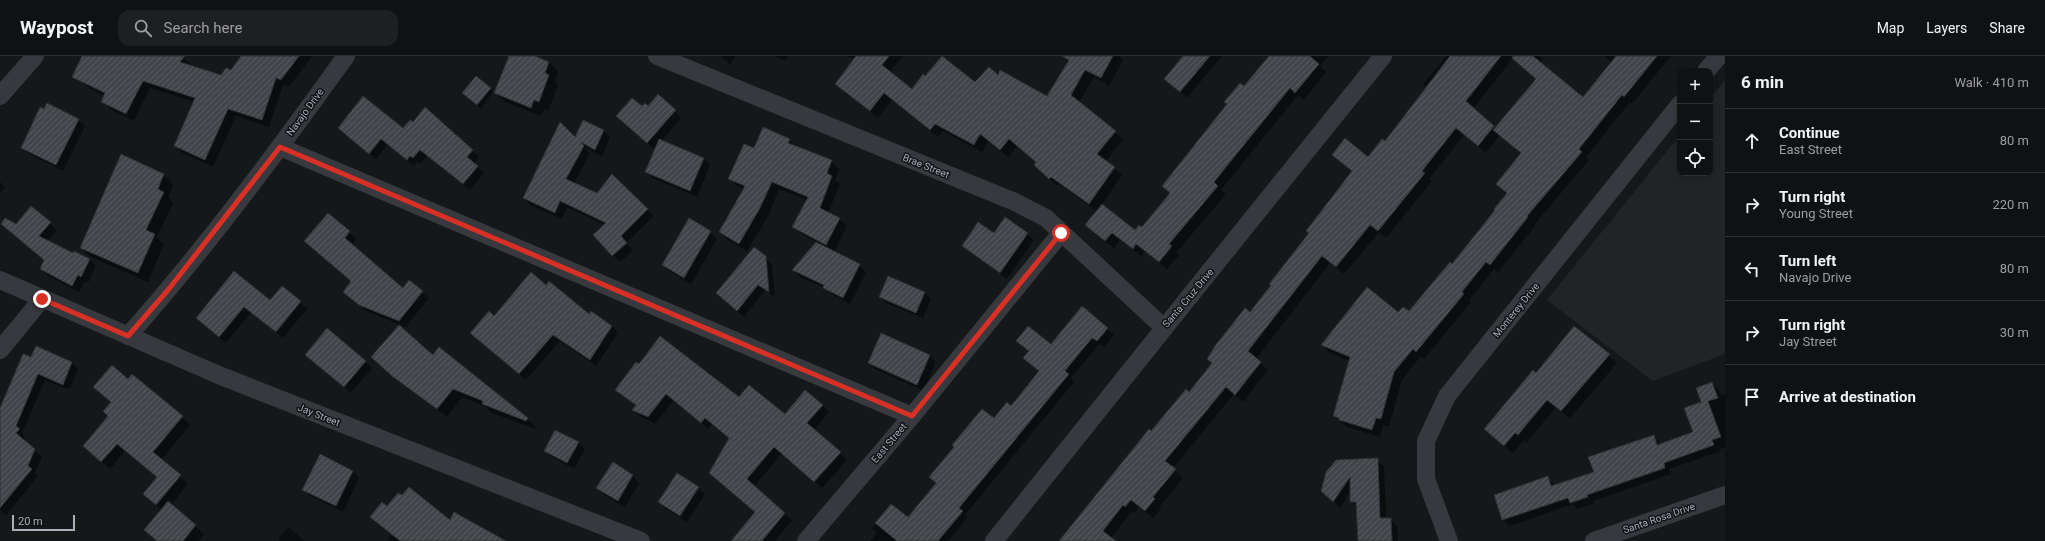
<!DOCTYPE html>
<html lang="en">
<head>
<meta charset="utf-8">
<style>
  :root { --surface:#101113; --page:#1e1f21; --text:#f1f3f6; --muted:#9c9da0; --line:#303133 }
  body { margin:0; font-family:Roboto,sans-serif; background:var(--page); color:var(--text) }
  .controls { position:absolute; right:12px; top:12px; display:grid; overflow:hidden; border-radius:8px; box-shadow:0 2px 6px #0003 }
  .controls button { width:36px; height:36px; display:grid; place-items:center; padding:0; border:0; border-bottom:1px solid var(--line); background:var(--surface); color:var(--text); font:20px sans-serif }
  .scale { position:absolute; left:12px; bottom:10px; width:63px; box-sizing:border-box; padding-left:4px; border:2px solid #a8afb9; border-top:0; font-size:11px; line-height:14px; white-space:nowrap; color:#a8afb9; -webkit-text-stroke:3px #111214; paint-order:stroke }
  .stop { position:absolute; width:12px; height:12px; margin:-9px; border:3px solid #d93025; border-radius:50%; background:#fff }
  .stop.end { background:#d93025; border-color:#fff; box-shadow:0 1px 4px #0008 }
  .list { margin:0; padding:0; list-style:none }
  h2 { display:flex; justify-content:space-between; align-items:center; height:52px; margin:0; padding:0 16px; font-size:17px }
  h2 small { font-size:13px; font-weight:400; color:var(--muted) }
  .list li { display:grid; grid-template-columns:26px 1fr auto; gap:12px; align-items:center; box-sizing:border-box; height:64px; padding:0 16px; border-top:1px solid var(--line) }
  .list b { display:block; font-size:15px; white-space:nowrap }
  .list p { margin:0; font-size:13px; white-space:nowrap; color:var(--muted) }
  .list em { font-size:13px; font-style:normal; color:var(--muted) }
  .icon { flex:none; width:22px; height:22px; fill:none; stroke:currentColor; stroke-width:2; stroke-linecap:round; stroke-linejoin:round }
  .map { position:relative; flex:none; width:1725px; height:485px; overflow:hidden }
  header { display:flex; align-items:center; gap:24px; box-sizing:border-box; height:56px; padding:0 20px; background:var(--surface); border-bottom:1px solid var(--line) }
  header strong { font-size:19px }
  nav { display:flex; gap:22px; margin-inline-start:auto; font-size:14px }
  .search { width:280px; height:36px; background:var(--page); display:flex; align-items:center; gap:10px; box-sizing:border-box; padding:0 14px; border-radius:12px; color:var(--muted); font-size:15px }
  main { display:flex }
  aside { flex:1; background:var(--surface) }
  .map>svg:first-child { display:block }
  .built { fill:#222326 }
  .shadow { fill:#0007; fill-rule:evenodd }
  .building { fill:url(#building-hatch); stroke:#303135 }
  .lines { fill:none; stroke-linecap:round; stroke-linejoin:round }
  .minor { stroke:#37393e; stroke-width:18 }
  .route { stroke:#d93025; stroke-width:5 }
  .labels { text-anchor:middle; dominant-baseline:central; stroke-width:3; stroke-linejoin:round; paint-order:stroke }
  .street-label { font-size:10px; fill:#a8afb9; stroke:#111214 }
</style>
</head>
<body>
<header>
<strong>Waypost</strong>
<div class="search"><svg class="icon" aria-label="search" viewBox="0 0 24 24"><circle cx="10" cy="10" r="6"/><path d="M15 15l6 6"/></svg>Search here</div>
<nav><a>Map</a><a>Layers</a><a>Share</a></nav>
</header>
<main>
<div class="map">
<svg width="1725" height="485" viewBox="0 0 1725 485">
  <defs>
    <pattern id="building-hatch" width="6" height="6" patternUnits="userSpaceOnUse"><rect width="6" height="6" fill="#424549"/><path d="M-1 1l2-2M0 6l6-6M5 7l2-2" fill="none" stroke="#5a5d61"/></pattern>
  </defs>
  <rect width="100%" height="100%" fill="#161719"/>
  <polygon class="built" points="1725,24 1725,298 1653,325 1547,244 1680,79 1680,117 1710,117 1710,42"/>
  <g class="shadow">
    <polygon points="92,0 181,0 192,9 190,11 221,20 231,16 243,0 312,0 289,31 283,29 269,71 236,60 213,111 182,97 175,90 194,46 150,32 134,65 110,53 102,45 105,40 89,32 81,24"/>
    <polygon points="516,0 533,0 549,6 558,16 555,25 558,29 548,55 544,53 541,60 505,46 495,37"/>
    <polygon points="720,0 736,0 730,8"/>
    <polygon points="773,0 788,0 786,5"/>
    <polygon points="847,0 903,0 890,16 912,34 926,22 975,28 998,20 1047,41 1071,2 1068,0 1119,0 1123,4 1109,30 1094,21 1079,47 1123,83 1106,105 1122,119 1102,148 1135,176 1142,173 1171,138 1244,32 1268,2 1265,0 1329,0 1320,10 1326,16 1304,44 1298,39 1221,134 1226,138 1177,196 1179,199 1167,213 1145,195 1141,200 1120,184 1114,192 1094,176 1086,169 1097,155 1059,128 1057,130 1043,117 1037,106 1017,90 1008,101 988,85 982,96 943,75 938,81 892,44 878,62 836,28 855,3"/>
    <polygon points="1183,0 1222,0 1187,42 1166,23"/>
    <path d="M1447,0H1539L1543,3L1540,7L1584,42L1612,7L1604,0H1671L1632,48L1630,46L1586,101L1589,104L1534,169L1535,170L1498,216L1494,213L1469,244L1471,246L1424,303L1421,300L1402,324L1389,370L1383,369L1380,381L1347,371L1334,360L1350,305L1330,297L1322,289L1398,258L1409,257L1452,209L1496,154L1507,137L1521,98L1500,79L1486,97L1464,79L1429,123L1432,125L1386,182L1379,176L1344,218L1330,207L1256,303L1268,314L1243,346L1234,338L1173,412L1183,422L1160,450L1162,451L1153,462L1139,451L1133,457L1131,456L1111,482L1115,485H1061L1152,377L1189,337L1213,308L1208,303L1250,257L1310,178L1353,116L1333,98L1369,103L1385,86L1418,45L1416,44L1426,31L1423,28ZM1513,2L1537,23L1496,73L1473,53Z"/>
    <polygon points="477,21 493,36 481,52 467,40"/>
    <polygon points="648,51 675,55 681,62 662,85 704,103 710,109 697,141 653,122 647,115 657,90 654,93 624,67 642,52"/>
    <polygon points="425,53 479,101 474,108 484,117 470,134 427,100 420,108 417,105 414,110 388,88 376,103 339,72 403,73 413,67"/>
    <polygon points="78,64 85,70 63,115 29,98 22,91"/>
    <polygon points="584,65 604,75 610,82 602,100 584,91 590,97 574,127 597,138 612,119 654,160 626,187 633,194 620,206 594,180 605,169 567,151 562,163 530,149 524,142 575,82"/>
    <polygon points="790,84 797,91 831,105 839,113 835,124 840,128 828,157 839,163 847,170 834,196 859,209 866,216 850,248 831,238 825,232 800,221 793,214 817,186 801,178 793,170 808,144 779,133 768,160 747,195 728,184 720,176 745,134 737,130 730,123 754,94"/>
    <polygon points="122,99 164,119 173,129 168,141 173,147 157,181 164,188 148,226 91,201 81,192"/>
    <polygon points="0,126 5,131 0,137"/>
    <polygon points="328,158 356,183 351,189 404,233 409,226 429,242 406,271 366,255 344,236 352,226"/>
    <polygon points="50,167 57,174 47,185 73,199 90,204 96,210 88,227 85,225 79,236 48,220 41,213 45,205 2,168 17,169"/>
    <polygon points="710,176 717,183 691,228 669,215 663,208"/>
    <polygon points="1027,178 1034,184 1007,223 963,190"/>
    <polygon points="765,201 772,208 775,241 765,234 744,261 717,237"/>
    <polygon points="235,216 270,245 282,231 307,253 283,282 251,256 226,287 204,268"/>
    <polygon points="547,230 589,260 612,270 618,277 596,310 560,285 526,324 478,283 494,261"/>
    <polygon points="925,237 931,243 923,262 886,247 880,240"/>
    <polygon points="1574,271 1617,307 1570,362 1556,351 1526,387 1524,384 1513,397 1494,381 1536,318"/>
    <polygon points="1107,272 1114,279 1104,291 1099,288 1071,322 1074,326 965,459 968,461 948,485 870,485 877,477 872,472 891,449 908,463 994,364 1011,351 1040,316 1024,302 1051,290"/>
    <polygon points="328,274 372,312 351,337 313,305"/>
    <polygon points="881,278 930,300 936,306 924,335 875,313 869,307"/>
    <polygon points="433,300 527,363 536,371 535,373 492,357 486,351 462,341 447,361 381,310"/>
    <polygon points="32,302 72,307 78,313 70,332 64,332 45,324 22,377 25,381 23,384 42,401 35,417 38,420 6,459 0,454 0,358"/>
    <polygon points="133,319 190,369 161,404 188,428 171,449 204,478 199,485 157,485 154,482 145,474 162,454 144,438 158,422 125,395 110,413 92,397 109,361 111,346 94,331 128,324"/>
    <polygon points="1712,327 1719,334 1721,340 1725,338 1725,391 1719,394 1719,396 1669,413 1671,418 1593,445 1594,447 1577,453 1573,448 1510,470 1503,464 1495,439 1547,421 1555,430 1595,417 1653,380 1661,388 1694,377 1702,347"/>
    <polygon points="616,333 739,343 785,359 822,349 829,356 814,374 847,404 822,432 782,397 754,431 792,464 775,485 741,485 756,456 730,382 712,368 708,373 674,344 655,368 641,361 634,354 637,350"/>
    <polygon points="578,387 585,393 574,413 552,401 545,395"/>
    <polygon points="320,399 353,415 359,422 343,456 310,440 304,433"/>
    <polygon points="1377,403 1384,410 1386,463 1390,463 1397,470 1398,485 1359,485 1358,452 1351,445 1351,435 1340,452 1322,434"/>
    <polygon points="613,407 633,420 639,427 625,451 604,439 598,432"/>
    <polygon points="698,431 705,438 687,466 666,453 659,446"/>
    <polygon points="388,452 450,465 498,485 387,485 392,479"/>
    <polygon points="288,471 305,485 280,485 278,483"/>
  </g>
  <g class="building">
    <polygon points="82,0 185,0 180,6 221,19 226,12 231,14 241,0 299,0 281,24 276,22 262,64 228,53 205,104 174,90 195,42 143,25 126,58 101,46 105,37 72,21"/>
    <polygon points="509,0 535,0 549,6 545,17 549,19 539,46 534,44 531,52 494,37"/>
    <polygon points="856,0 889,0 882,9 912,33 923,18 925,20 942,0 975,26 989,11 998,19 1000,14 1047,40 1069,4 1062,0 1113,0 1101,22 1085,14 1071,39 1116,75 1097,98 1115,111 1089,148 1051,121 1049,123 1034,109 1036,106 1009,83 1000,94 980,78 974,89 935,68 930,74 884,37 870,55 835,28"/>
    <polygon points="1183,0 1210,0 1180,36 1164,23"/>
    <polygon points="1269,0 1310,0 1319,8 1295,37 1290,32 1214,126 1218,130 1169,188 1172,190 1159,206 1136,188 1133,193 1112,177 1105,185 1085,169 1102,148 1135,174 1139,169 1142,171 1170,137 1162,130 1227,48 1224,46 1240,27 1244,30"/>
    <polygon points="1450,0 1501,0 1466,45 1494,70 1478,90 1456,72 1422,115 1425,117 1378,175 1370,169 1336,211 1322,200 1248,295 1261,306 1235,339 1226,331 1165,405 1176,413 1153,441 1155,443 1145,455 1131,444 1125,451 1123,449 1103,475 1116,485 1059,485 1149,373 1151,375 1186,333 1189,336 1212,307 1207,303 1215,290 1245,252 1250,256 1271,229 1269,228 1309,177 1306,175 1352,115 1332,99 1345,82 1368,101 1382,83 1385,85"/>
    <polygon points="1513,0 1533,0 1583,41 1616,0 1657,0 1624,41 1622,39 1579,93 1582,96 1527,160 1528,161 1490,209 1486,206 1462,236 1464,238 1416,296 1413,293 1394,316 1381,363 1376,362 1372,374 1339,364 1339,362 1333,360 1350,301 1321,289 1367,231 1398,256 1403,251 1409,255 1450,206 1452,208 1495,154 1494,153 1507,137 1496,128 1521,97 1493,74 1536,23 1512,2"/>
    <polygon points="476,20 491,32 477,49 462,37"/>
    <polygon points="658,38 676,54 647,87 616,60 632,42 642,50 645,47 648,50"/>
    <polygon points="363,40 403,72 410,64 413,66 425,51 473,94 467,101 478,110 463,128 420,94 413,102 410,100 407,104 381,83 369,98 338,72"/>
    <polygon points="47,47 79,63 56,109 21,92 40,51 44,53"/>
    <polygon points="583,64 604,74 595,94 581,86 584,90 566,123 597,137 612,118 648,153 621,180 627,187 612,200 593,179 606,167 560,145 555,157 523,142 560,66 575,81"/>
    <polygon points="763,71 790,83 788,87 832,104 827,117 832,120 820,152 840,162 826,189 792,171 808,141 772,126 760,152 739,188 719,176 745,130 728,123 744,88 754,92"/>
    <polygon points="659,83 704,102 690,135 645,116"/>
    <polygon points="121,98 164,118 158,133 164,136 146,174 155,178 138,217 80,192"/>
    <polygon points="31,150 51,166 39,180 73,197 74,195 90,203 81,221 78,219 72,230 40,213 44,204 1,168 5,162 16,168"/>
    <polygon points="328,157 350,175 345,182 403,232 409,224 423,235 399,265 359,249 343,236 351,225 304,185"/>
    <polygon points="1005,161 1028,177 1000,217 962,190 978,166 994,177"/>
    <polygon points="689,162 711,175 684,222 662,209"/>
    <polygon points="816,186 860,208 843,242 823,232 824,229 792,214"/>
    <polygon points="754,191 766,200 769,236 758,229 737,255 716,237"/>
    <polygon points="234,215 270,244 282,230 301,245 276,276 244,251 219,281 196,262"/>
    <polygon points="531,216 546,229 549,225 589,258 591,255 612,270 590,304 553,279 519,318 470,277 489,255 494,260"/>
    <polygon points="888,220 925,236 916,257 879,241"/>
    <polygon points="1082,250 1108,272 1097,285 1092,282 1065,315 1069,318 959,452 963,455 938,485 897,485 875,467 891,448 908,461 936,427 929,421 954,391 952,389 982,353 994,362 1007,346 1011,350 1039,315 1023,302 1029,295 1016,285 1028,270 1051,288"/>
    <polygon points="399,269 433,299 439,291 528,362 526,365 482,348 483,345 453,333 437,353 392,320 371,301"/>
    <polygon points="1574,270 1610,298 1561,355 1547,344 1518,379 1515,377 1504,390 1484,373 1533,314 1536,317"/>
    <polygon points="327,272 366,305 344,331 305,299"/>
    <polygon points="881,277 930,299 917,329 868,307"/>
    <polygon points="660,280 739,341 749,329 785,358 805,334 823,349 807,367 841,396 814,426 774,391 747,423 785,457 762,485 731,485 755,456 709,417 729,382 705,362 701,367 666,338 648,361 632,354 636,349 615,334 636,306 639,308"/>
    <polygon points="36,290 72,306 63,329 38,318 16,370 20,373 16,377 35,393 28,410 32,413 0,452 0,352 23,298 31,301"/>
    <polygon points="112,309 128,323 132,318 183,360 153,396 181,419 156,449 143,438 157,421 117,388 101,406 83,390 108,360 103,355 111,346 93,331"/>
    <polygon points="1712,326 1718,342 1708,345 1721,381 1712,384 1714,389 1664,407 1665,412 1587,439 1588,441 1570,447 1568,442 1502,464 1494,439 1548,420 1551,430 1594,416 1588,401 1654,379 1657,389 1693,376 1684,352 1701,346 1696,332"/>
    <polygon points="555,374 579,386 567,407 544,395"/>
    <polygon points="320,398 353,415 336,450 302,434"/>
    <polygon points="1378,402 1380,462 1391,462 1392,485 1358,485 1356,446 1350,446 1350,421 1333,446 1321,435 1326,416 1336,404"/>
    <polygon points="613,406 633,419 618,445 596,432"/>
    <polygon points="677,417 699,431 680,460 658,446"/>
    <polygon points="409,431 450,464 454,456 506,485 400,485 370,461 382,446 387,450 398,437 402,439"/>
    <polygon points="168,445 196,469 183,485 157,485 144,474"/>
  </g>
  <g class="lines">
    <g class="minor">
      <polyline points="657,0 1015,146 1046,162 1163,271"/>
      <polyline points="1706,15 1719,0"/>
      <polyline points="0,40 35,0"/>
      <polyline points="280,91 912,360"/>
      <polyline points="0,224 221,320 641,485"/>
      <path d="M128,280C206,192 277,96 346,0"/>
      <polyline points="0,294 42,243"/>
      <polyline points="806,485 912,360 1061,177"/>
      <path d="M994,485C1123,322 1253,162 1383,0"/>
      <polyline points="1449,485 1426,423 1426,385 1447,340 1680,48"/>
      <polyline points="1594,485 1725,439"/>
    </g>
  </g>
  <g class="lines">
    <polyline class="route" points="42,243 128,280 168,234 280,91 912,360 1061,177"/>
  </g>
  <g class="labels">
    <g class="street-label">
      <text transform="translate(305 56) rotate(-54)">Navajo Drive</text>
      <text transform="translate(926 110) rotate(22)">Brae Street</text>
      <text transform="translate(1188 242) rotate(-50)">Santa Cruz Drive</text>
      <text transform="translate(1516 254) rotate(-51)">Monterey Drive</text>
      <text transform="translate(319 359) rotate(22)">Jay Street</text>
      <text transform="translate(889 387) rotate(-50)">East Street</text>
      <text transform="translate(1659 462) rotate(-19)">Santa Rosa Drive</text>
    </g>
  </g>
</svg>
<div class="controls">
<button>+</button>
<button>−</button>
<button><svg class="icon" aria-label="locate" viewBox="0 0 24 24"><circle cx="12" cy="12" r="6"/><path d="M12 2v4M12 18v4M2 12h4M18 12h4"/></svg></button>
</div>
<div class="scale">20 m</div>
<div class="stop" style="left:1061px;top:177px"></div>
<div class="stop end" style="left:42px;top:243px"></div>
</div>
<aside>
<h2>6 min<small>Walk · 410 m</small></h2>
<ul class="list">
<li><svg class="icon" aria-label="ahead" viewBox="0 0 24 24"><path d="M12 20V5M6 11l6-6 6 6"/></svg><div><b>Continue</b><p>East Street</p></div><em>80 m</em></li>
<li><svg class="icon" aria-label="right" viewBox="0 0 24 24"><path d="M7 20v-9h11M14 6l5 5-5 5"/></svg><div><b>Turn right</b><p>Young Street</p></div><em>220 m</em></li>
<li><svg class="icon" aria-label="left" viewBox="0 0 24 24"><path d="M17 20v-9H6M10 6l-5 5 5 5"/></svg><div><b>Turn left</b><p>Navajo Drive</p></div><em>80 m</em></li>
<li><svg class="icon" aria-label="right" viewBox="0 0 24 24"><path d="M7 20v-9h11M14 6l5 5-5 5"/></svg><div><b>Turn right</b><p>Jay Street</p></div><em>30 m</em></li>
<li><svg class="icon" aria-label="arrive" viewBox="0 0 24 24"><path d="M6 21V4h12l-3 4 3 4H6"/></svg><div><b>Arrive at destination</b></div></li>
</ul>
</aside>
</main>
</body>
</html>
